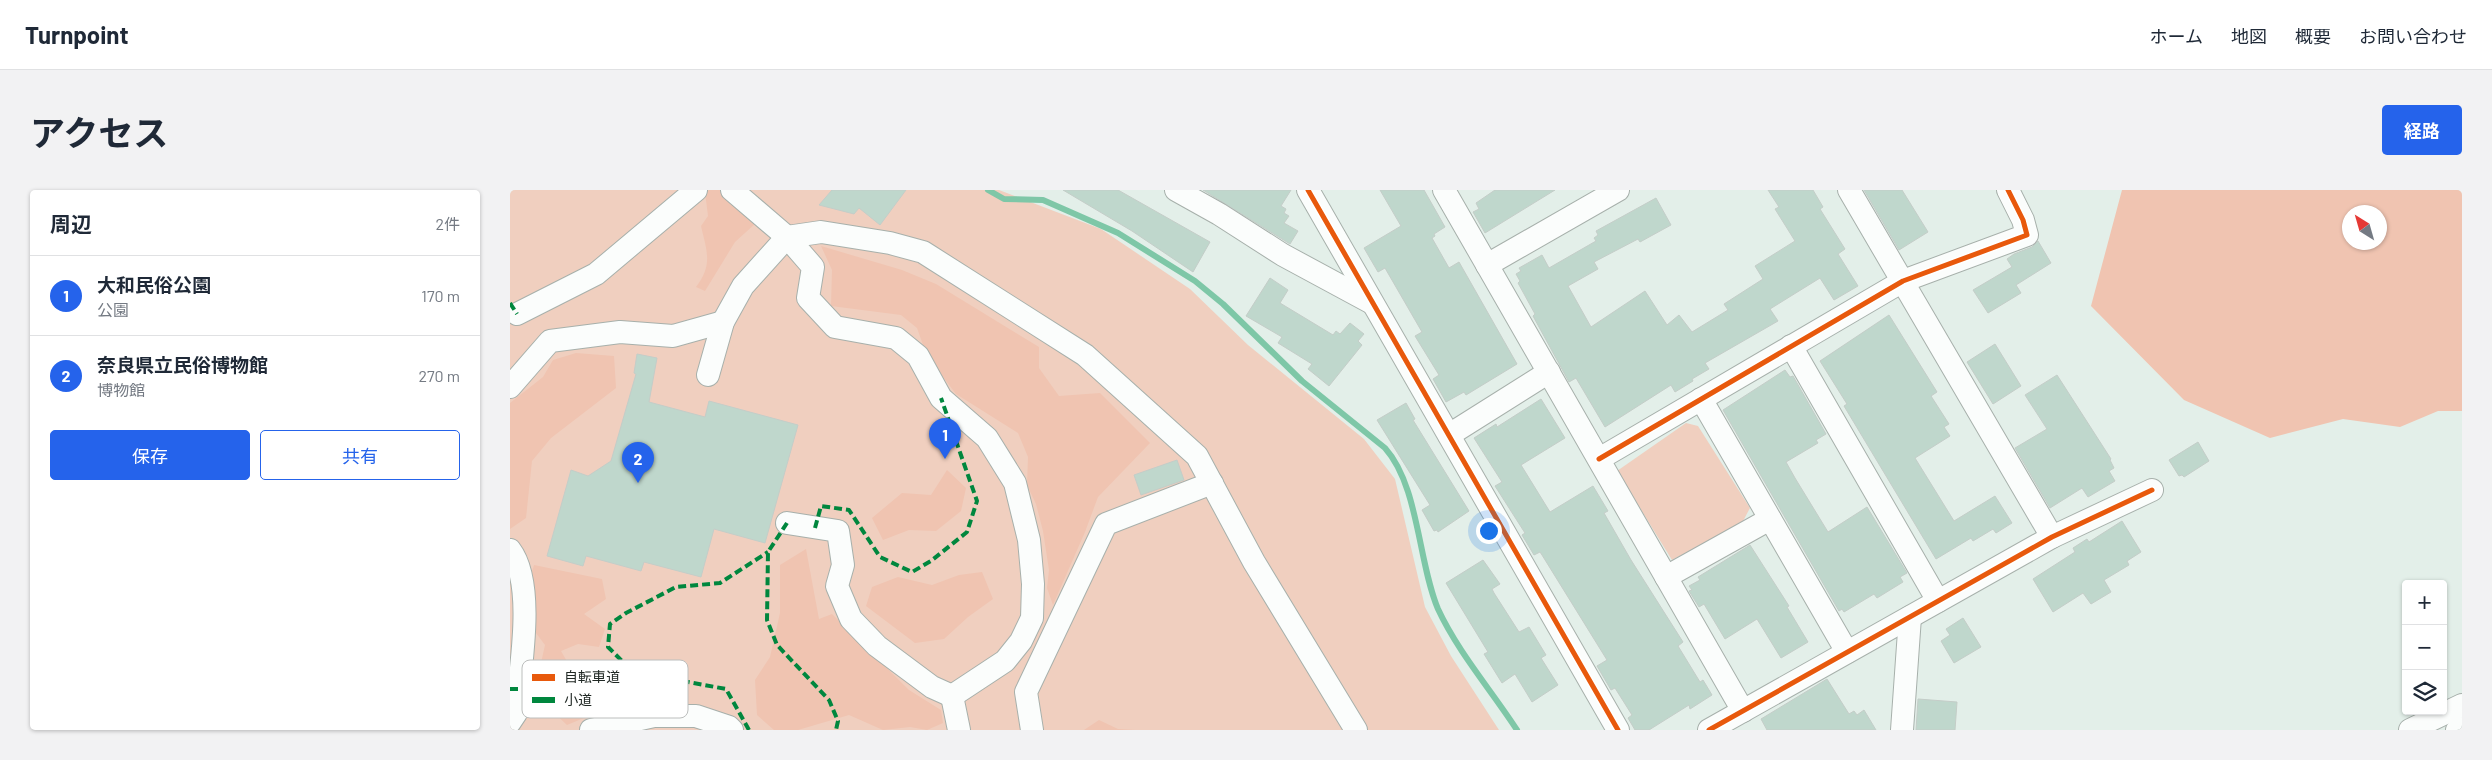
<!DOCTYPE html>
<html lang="ja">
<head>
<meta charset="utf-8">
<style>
  :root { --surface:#fff; --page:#f2f2f3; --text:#1f2937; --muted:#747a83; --line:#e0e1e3; --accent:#2563eb }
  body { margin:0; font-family:Barlow,"Noto Sans JP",sans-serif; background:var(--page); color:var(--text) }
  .controls { position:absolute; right:15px; bottom:15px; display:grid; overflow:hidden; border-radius:5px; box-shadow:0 1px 4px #0004 }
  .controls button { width:45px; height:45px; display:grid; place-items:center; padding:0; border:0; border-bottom:1px solid var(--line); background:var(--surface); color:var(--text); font:25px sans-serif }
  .compass { position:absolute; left:1832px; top:15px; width:45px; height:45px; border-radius:50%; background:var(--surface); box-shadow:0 1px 4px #0004; rotate:323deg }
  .you { position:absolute; left:978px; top:340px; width:18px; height:18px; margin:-12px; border:4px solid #fff; border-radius:50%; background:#1a73e8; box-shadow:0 0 0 8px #1a73e833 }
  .badge { display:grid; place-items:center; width:32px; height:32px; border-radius:50%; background:var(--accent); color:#fff; font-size:16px; font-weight:700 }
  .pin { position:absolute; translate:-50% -41px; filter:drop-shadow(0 1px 2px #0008) }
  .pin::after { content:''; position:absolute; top:26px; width:18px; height:15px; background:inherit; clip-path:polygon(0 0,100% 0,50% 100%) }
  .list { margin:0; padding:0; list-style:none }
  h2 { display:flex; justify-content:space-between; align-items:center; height:65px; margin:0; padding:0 20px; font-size:21px }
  h2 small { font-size:16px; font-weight:400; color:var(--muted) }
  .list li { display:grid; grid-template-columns:32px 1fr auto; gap:15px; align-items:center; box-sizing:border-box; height:80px; padding:0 20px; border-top:1px solid var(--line) }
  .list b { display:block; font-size:19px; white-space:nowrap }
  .list p { margin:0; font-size:16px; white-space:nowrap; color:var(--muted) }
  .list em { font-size:16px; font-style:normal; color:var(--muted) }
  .actions { display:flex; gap:10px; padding:15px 20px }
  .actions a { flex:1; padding:11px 0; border:1px solid var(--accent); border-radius:5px; text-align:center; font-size:18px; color:var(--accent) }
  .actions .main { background:var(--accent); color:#fff }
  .icon { flex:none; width:28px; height:28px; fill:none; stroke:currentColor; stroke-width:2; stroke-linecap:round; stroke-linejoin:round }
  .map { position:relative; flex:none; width:1952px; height:540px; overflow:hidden; border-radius:5px }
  header { display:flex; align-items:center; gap:30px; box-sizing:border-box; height:70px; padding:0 25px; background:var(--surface); border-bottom:1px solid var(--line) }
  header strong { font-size:24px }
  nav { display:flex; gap:28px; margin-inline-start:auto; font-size:18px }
  .intro { display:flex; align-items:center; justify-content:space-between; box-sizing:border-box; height:120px; padding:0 30px }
  h1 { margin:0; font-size:35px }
  .button { padding:12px 22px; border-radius:5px; background:var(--accent); color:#fff; font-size:18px; font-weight:700 }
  main { display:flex; gap:30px; padding:0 30px }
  aside { flex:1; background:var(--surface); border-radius:5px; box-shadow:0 1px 4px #0004 }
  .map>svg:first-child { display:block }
  .green { fill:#f0cfbf }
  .forest { fill:#f0c4b1; fill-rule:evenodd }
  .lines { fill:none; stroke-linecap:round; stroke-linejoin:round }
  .stream { stroke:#7ec7a7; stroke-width:6 }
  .building { fill:#bfd7cc; stroke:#c4cdc8 }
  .minor-casing { stroke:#a7b0ab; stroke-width:24 }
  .minor { stroke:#fbfdfc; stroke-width:22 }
  .quiet { stroke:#00873e; stroke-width:4; stroke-dasharray:8 4; stroke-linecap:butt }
  .cycleway-casing { stroke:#fff; stroke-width:8 }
  .cycleway { stroke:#e8590c; stroke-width:5 }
  .key { fill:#fff; stroke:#bcbebd; stroke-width:1 }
  .key-label { font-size:14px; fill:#202824 }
</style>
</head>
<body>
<header>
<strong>Turnpoint</strong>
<nav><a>ホーム</a><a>地図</a><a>概要</a><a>お問い合わせ</a></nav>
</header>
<div class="intro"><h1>アクセス</h1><a class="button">経路</a></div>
<main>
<aside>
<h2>周辺<small>2件</small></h2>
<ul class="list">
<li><span class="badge">1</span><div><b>大和民俗公園</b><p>公園</p></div><em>170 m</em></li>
<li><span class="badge">2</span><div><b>奈良県立民俗博物館</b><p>博物館</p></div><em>270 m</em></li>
</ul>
<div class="actions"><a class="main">保存</a><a>共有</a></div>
</aside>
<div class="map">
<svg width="1952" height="540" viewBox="0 0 1952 540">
  <rect width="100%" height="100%" fill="#e3efe9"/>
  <g class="green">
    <polygon points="0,0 489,0 591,39 680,99 738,155 854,249 885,289 915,417 941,466 989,540 0,540"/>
    <polygon points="1176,233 1188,236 1240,318 1232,333 1162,370 1107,281"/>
  </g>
  <g class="forest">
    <path d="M199,0H211L246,33L225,52L195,101L186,97C203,75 197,62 191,36L198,26L195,2Z"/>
    <path d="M1612,0H1952V221H1928L1890,237L1833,229L1760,248L1674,210L1581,116ZM1840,22H1870V52H1840Z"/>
    <polygon points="311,56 392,80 426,94 529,157 529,178 549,206 590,203 640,253 588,307 575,342 543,415 537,398 539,380 533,341 526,314 517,295 518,267 508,243 446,204 417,166 407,138 391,125 321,116 322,80"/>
    <polygon points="66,163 104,166 106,198 41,248 22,271 16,328 0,339 0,213 33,187 43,170"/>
    <polygon points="437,280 456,298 451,321 426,341 399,340 373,350 362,328 392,303 421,305"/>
    <polygon points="296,359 309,429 322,424 399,500 431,520 433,533 417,540 400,537 373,540 339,525 288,540 264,540 247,525 245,490 260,467 270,423 270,375"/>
    <polygon points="24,375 92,389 96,409 74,424 95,439 89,457 68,454 51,461 66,487 96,490 120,486 122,508 57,535 24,504 35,455 23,439 21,385"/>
    <polygon points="472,382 483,409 458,427 434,449 405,453 356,416 362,397 388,387 422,395 449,385"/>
    <polygon points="589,530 608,539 625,540 574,540"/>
  </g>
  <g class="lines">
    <path class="stream" d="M478,0L494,9L533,10L608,43L685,91L713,114L792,191L875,258C909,296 908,372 928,419C948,462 981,500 1007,540"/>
  </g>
  <g class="building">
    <polygon points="322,0 396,0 370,35 349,18 344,24 309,15"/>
    <polygon points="553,0 608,0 700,52 683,82 622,41"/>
    <polygon points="693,0 781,0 771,16 776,19 774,23 779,26 774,33 788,41 780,54"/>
    <polygon points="870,0 914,0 935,37 924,44 925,46 922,48 939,78 949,72 1007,174 956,205 954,202 936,212 923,189 929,185 905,146 912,142 875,78 868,82 854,58 891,36"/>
    <polygon points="985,0 1045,0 975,43 963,22 969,19 966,13"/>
    <polygon points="1258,0 1303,0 1313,17 1310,19 1335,59 1328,64 1348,96 1324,110 1310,88 1260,119 1268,131 1195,173 1199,179 1182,189 1183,191 1165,202 1161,195 1095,237 1066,188 1059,192 1023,126 1025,124 1008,93 1010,91 1006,84 1011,81 1009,78 1032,65 1039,78 1086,51 1084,48 1088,45 1086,41 1146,8 1161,35 1130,52 1128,49 1084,72 1088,79 1058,96 1081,137 1135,101 1157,135 1169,125 1182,142 1218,120 1214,114 1253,89 1245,76 1285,51 1265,19 1269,17"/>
    <polygon points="1354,0 1392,0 1418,42 1389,60"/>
    <polygon points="1528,51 1541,73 1506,95 1511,103 1478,123 1463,100 1502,77 1497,69 1504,64 1522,57"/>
    <polygon points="760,88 778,100 770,113 823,145 826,141 830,144 840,133 854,144 848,151 852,155 819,196 798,179 802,174 768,153 772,147 736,126"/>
    <polygon points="1379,125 1427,202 1421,206 1439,234 1434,237 1440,246 1405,268 1444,331 1485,306 1502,333 1486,343 1483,339 1463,351 1461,348 1426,369 1334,216 1337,214 1310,171"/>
    <polygon points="1485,154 1511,196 1483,214 1457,172"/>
    <polygon points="127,164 147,168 139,212 195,227 199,211 288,235 255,353 204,339 191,387 134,372 131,381 76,366 73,376 37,366 61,280 78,286 101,271 126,184 124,183"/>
    <polygon points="1275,180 1280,187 1283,186 1316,244 1306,250 1308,253 1276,272 1285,288 1318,342 1357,317 1397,383 1390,387 1393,392 1367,408 1364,404 1334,422 1332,419 1329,421 1213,220"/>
    <polygon points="1547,185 1601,269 1600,270 1604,278 1599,281 1605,291 1578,307 1572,298 1540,318 1505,258 1537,239 1515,205"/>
    <polygon points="1031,209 1055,248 1011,275 1040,322 1083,296 1098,321 1094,323 1121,370 1173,452 1168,456 1190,492 1193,490 1202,505 1180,519 1179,515 1139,540 1125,540 1118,528 1122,525 1105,498 1101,500 1087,476 1097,470 1032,365 1030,362 1024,365 1012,345 1015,343 985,296 992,292 964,248 986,234 987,237"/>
    <polygon points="896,213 905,229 903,230 959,321 928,342 927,340 924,341 912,320 920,315 867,230"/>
    <polygon points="1688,252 1699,271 1674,287 1672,285 1669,286 1659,270"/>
    <polygon points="667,270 674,290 631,305 624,285"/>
    <polygon points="1612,331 1631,362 1617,371 1619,375 1594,390 1601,402 1581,414 1573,403 1543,422 1523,389 1565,362 1563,358 1577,349 1579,352"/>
    <polygon points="1240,355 1279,416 1277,417 1298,452 1271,468 1247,429 1215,449 1194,414 1189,417 1179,401 1182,400 1179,396 1190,390 1188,387"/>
    <polygon points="973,370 990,394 982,399 984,403 1009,442 1019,437 1036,465 1031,468 1048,495 1022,512 1005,484 992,493 974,464 978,462 936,393"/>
    <polygon points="1453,428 1471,457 1444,473 1431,451 1440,445 1436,439"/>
    <polygon points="1317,489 1339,524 1344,521 1347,525 1354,520 1366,540 1257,540 1251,529"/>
    <polygon points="1408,509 1447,512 1445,540 1406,540"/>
  </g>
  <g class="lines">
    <defs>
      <g id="minor">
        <polyline points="222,0 277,47 303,77 298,108 325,137 386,148 408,166 431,208 477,248 505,293 519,350 523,394 522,428 511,451 495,471 442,506"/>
        <polyline points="666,0 709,24 773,65 862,113"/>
        <polyline points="798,0 1108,540"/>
        <polyline points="934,0 1233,521"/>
        <polyline points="1339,0 1542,347"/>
        <polyline points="977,75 1108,0"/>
        <polyline points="7,124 86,84 186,0"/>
        <polyline points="1281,156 1428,411"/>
        <polyline points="198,185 213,132 233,96 277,47 311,42 380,53 413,62 575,165 687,266 744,372 846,540"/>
        <polyline points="0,197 40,151 110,142 163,146 213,132"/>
        <polyline points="1191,209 1337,462"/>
        <polyline points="939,245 1039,182"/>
        <polyline points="1089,269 1393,91 1517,45 1513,30 1498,0"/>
        <polyline points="277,333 328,341 333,375 327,396 341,429 367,456 422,497 442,506"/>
        <path d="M0,360C26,394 10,480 6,523L0,532"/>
        <polyline points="1156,387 1260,329"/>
        <polyline points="442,506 449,540"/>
        <polyline points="81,540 144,526 186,526 219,537 222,540"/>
        <polyline points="522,540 516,502 596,334 702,293"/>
        <polyline points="1199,540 1542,347 1642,300"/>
        <polyline points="1392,540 1400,427"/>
        <polyline points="1900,540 1952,515"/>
        <polyline points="1947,540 1952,538"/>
      </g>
    </defs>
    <use href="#minor" class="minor-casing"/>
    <use href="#minor" class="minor"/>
    <g class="quiet">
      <polyline points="0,113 7,124"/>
      <polyline points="277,333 258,362 257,430 267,455 319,510 328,531 326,540"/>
      <polyline points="305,338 311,316 339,320 370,367 402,382 421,371 457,342 467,311 431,208"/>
      <polyline points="0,499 8,499"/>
      <polyline points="239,540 216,499 167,490 113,472 98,457 100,434 116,423 166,397 210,393 258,362"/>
    </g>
    <defs>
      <g id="cycleway">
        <polyline points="798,0 1108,540"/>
        <polyline points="1089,269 1393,91 1517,45 1513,30 1498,0"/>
        <polyline points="1199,540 1542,347 1642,300"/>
      </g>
    </defs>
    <use href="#cycleway" class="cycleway-casing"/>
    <use href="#cycleway" class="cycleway"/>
  </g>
  <rect x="12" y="470" width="166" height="58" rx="8" class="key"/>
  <rect x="22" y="484" width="23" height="7" fill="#e8590c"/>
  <rect x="22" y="507" width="23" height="6" fill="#00873e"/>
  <g class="key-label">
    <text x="54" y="492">自転車道</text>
    <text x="54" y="515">小道</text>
  </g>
</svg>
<div class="controls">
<button>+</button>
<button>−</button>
<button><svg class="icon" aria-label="layers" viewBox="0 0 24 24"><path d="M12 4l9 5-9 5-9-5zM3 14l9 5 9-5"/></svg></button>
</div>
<svg class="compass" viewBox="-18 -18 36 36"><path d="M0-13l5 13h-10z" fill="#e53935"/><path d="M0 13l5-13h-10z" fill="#747a83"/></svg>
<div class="you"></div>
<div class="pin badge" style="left:435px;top:269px">1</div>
<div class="pin badge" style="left:128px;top:293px">2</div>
</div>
</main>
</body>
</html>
